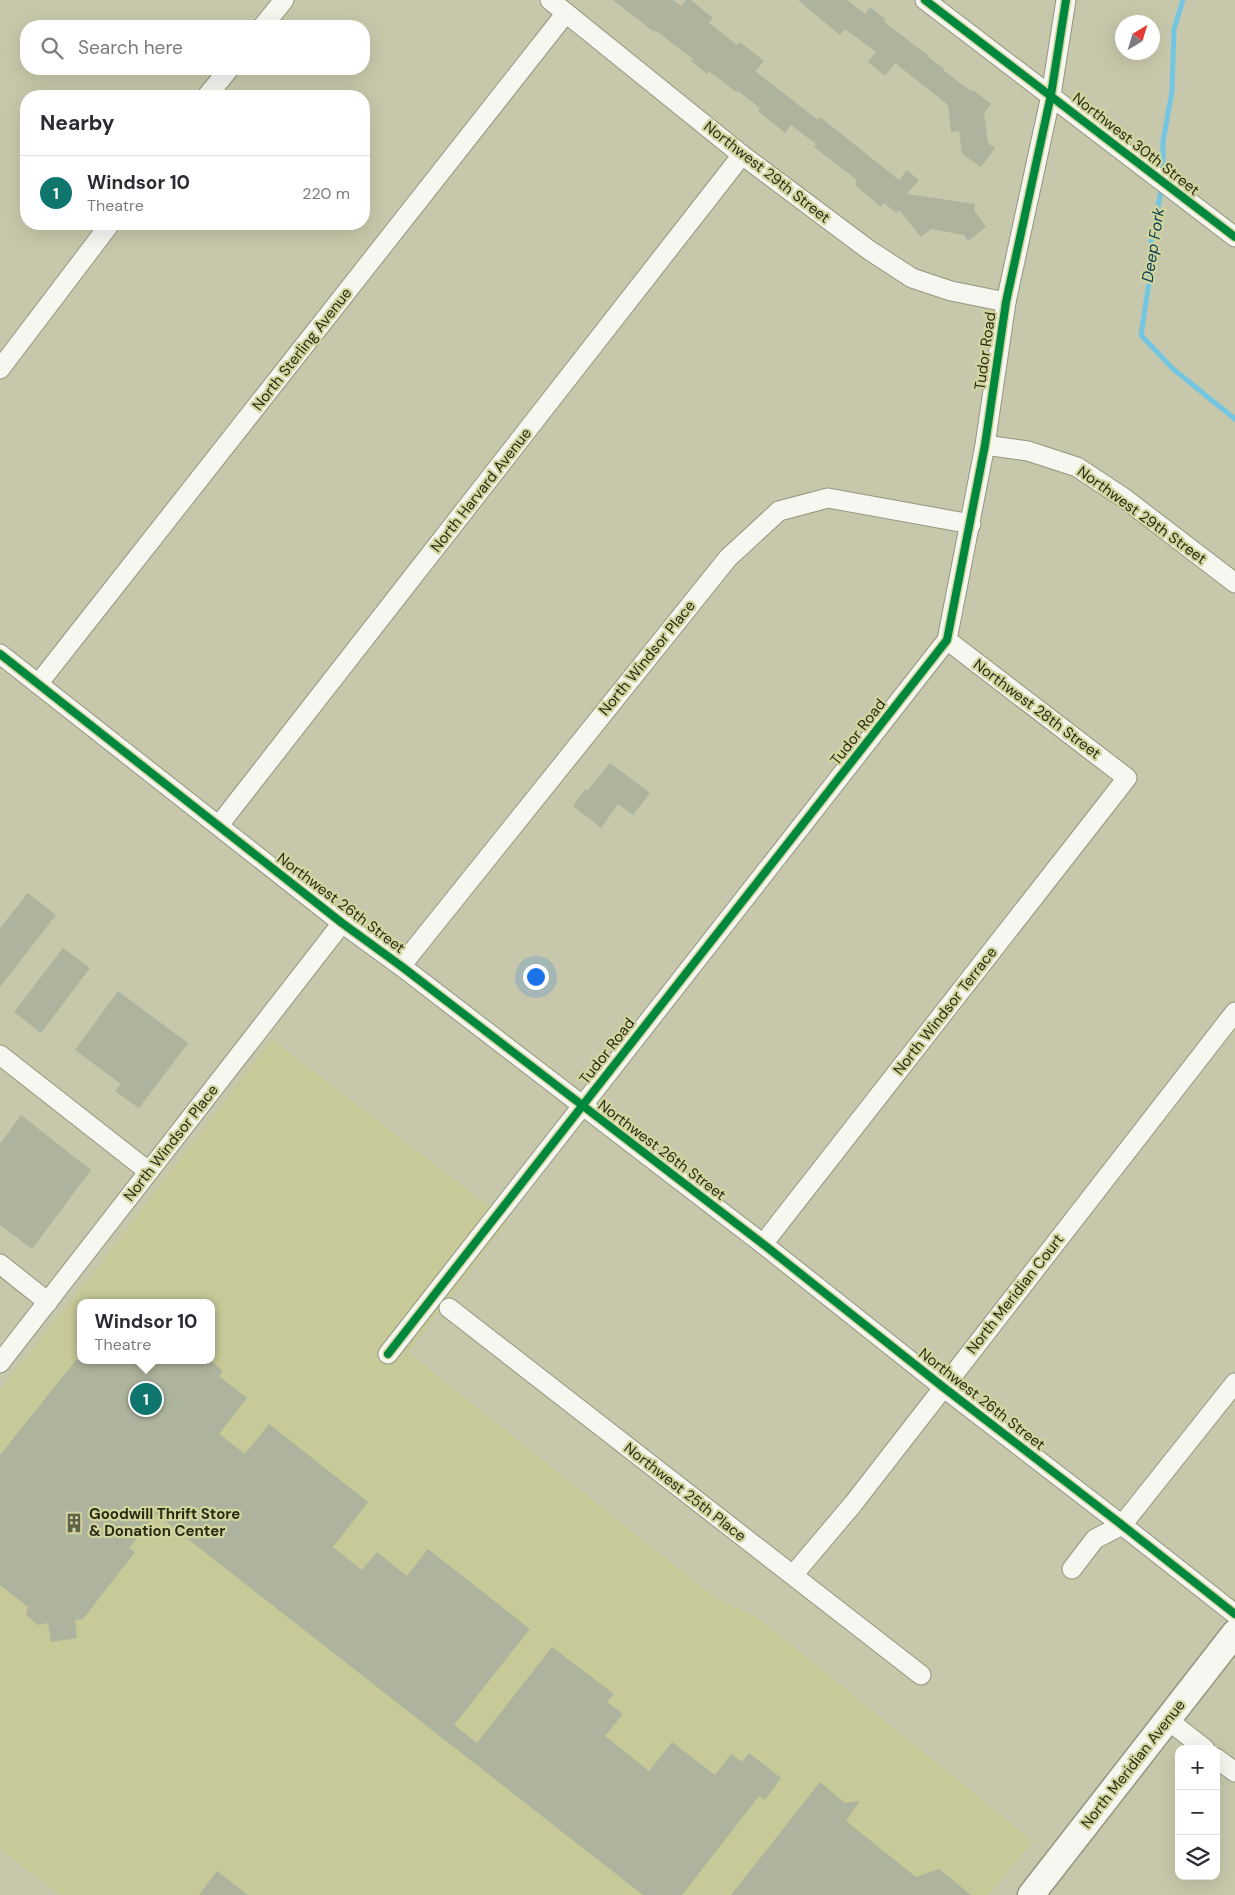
<!DOCTYPE html>
<html lang="en">
<head>
<meta charset="utf-8">
<style>
  :root { --surface:#fff; --page:#f2f2f3; --text:#2b2b33; --muted:#7c7c81; --line:#e1e1e2; --accent:#0f766e }
  body { margin:0; font-family:"DM Sans",sans-serif; background:var(--page); color:var(--text) }
  .controls { position:absolute; right:15px; bottom:15px; display:grid; overflow:hidden; border-radius:10px; box-shadow:0 5px 20px #0002 }
  .controls button { width:45px; height:45px; display:grid; place-items:center; padding:0; border:0; border-bottom:1px solid var(--line); background:var(--surface); color:var(--text); font:25px sans-serif }
  .compass { position:absolute; left:1115px; top:15px; width:45px; height:45px; border-radius:50%; background:var(--surface); box-shadow:0 5px 20px #0002; rotate:38deg }
  .you { position:absolute; left:535px; top:976px; width:18px; height:18px; margin:-12px; border:4px solid #fff; border-radius:50%; background:#1a73e8; box-shadow:0 0 0 8px #1a73e833 }
  .badge { display:grid; place-items:center; width:32px; height:32px; border-radius:50%; background:var(--accent); color:#fff; font-size:16px; font-weight:700 }
  .pin { position:absolute; translate:-50% -50%; border:2px solid #fff; box-shadow:0 1px 5px #0006 }
  .popup { position:absolute; left:77px; top:1299px; width:138px; height:65px; box-sizing:border-box; display:grid; place-content:center; border-radius:10px; background:var(--surface); filter:drop-shadow(0 1px 4px #0005); font-size:16px; white-space:nowrap; color:var(--muted) }
  .popup b { font-size:19px; color:var(--text) }
  .popup::after { content:''; position:absolute; left:50%; top:100%; margin-left:-10px; border:10px solid transparent; border-top-color:var(--surface) }
  .list { margin:0; padding:0; list-style:none }
  h2 { display:flex; justify-content:space-between; align-items:center; height:65px; margin:0; padding:0 20px; font-size:21px }
  h2 small { font-size:16px; font-weight:400; color:var(--muted) }
  .list li { display:grid; grid-template-columns:32px 1fr auto; gap:15px; align-items:center; box-sizing:border-box; height:75px; padding:0 20px; border-top:1px solid var(--line) }
  .list b { display:block; font-size:19px; white-space:nowrap }
  .list p { margin:0; font-size:16px; white-space:nowrap; color:var(--muted) }
  .list em { font-size:16px; font-style:normal; color:var(--muted) }
  .icon { flex:none; width:28px; height:28px; fill:none; stroke:currentColor; stroke-width:2; stroke-linecap:round; stroke-linejoin:round }
  .map { position:relative; flex:none; width:1235px; height:1895px; overflow:hidden }
  .search { position:absolute; background:var(--surface); box-shadow:0 5px 20px #0002; left:20px; top:20px; width:350px; height:55px; display:flex; align-items:center; gap:12px; box-sizing:border-box; padding:0 18px; border-radius:20px; color:var(--muted); font-size:19px }
  .panel { position:absolute; background:var(--surface); box-shadow:0 5px 20px #0002; left:20px; top:90px; width:350px; height:140px; border-radius:20px }
  .map>svg:first-child { display:block }
  .built { fill:#c7c999; fill-rule:evenodd }
  .lines { fill:none; stroke-linecap:round; stroke-linejoin:round }
  .stream { stroke:#72c6e2; stroke-width:5 }
  .building { fill:#adb39c }
  .street-casing { stroke:#94957e; stroke-width:21 }
  .secondary-casing { stroke:#94957e; stroke-width:29 }
  .street { stroke:#f7f7f2; stroke-width:19 }
  .secondary { stroke:#f7f7f2; stroke-width:26 }
  .cycleway-casing { stroke:#d2d59e; stroke-width:11 }
  .cycleway { stroke:#00873e; stroke-width:8 }
  .labels { text-anchor:middle; dominant-baseline:central; stroke-width:4.5; stroke-linejoin:round; paint-order:stroke }
  .street-label { font-size:15px; fill:#292a14; stroke:#d2d59e }
  .poi-label { font-size:15px; font-weight:bold; fill:#292a14; stroke:#d2d59e; text-anchor:start }
  .water-label { font-size:16px; font-style:italic; fill:#0b4055; stroke:#d2d59e }
</style>
</head>
<body>
<div class="map">
<svg width="1235" height="1895" viewBox="0 0 1235 1895">
  <rect width="100%" height="100%" fill="#c7c8ab"/>
  <path class="built" d="M272,1039L508,1221L408,1352L714,1597L757,1617L1033,1841L989,1895H59L0,1849V1390L94,1272ZM81,1303H211V1360H81Z"/>
  <g class="lines">
    <g class="stream">
      <polyline points="1163,177 1163,142 1172,91 1174,29 1183,0"/>
      <polyline points="1162,186 1151,243 1150,276 1141,335 1172,368 1235,419"/>
    </g>
  </g>
  <g class="building">
    <polygon points="613,0 673,0 681,6 686,0 691,0 713,18 709,23 737,45 740,42 764,61 755,71 818,120 820,117 899,180 907,170 919,180 907,194 975,204 974,210 986,227 968,241 964,235 931,229 921,237 899,210 896,213 884,203 881,207 855,185 857,183 855,181 857,180 814,147 816,144 791,125 785,133 758,111 760,108 738,91 736,92 709,71 707,74 691,61 693,59 655,30 654,32"/>
    <polygon points="798,0 847,0 865,14 870,7 885,19 884,22 929,56 928,57 944,69 943,70 972,92 973,90 991,104 984,113 988,143 995,148 981,167 962,154 959,131 951,132 948,105 895,63 885,76 868,62 876,52 845,29 840,35"/>
    <polygon points="610,763 650,793 633,815 618,804 601,828 573,806 585,789 587,791"/>
    <polygon points="28,893 56,915 0,987 0,928"/>
    <polygon points="63,948 90,968 41,1033 14,1012"/>
    <polygon points="118,991 188,1043 139,1108 115,1091 121,1084 75,1050"/>
    <polygon points="21,1115 91,1170 32,1249 0,1225 0,1144"/>
    <polygon points="76,1360 210,1360 223,1371 219,1376 247,1398 219,1434 245,1454 269,1424 368,1502 333,1547 362,1570 377,1552 407,1576 428,1549 530,1629 454,1725 477,1743 552,1647 614,1694 607,1702 623,1714 605,1736 649,1771 672,1742 715,1775 731,1754 742,1762 749,1753 781,1778 765,1800 759,1796 682,1895 643,1895 156,1514 129,1548 135,1552 83,1619 75,1620 77,1638 51,1642 48,1623 38,1625 26,1615 28,1607 0,1585 0,1455"/>
    <polygon points="820,1782 845,1803 860,1801 846,1821 916,1877 939,1869 971,1895 731,1895"/>
    <polygon points="217,1871 248,1895 199,1895"/>
  </g>
  <g class="lines">
    <defs>
      <g id="street">
        <polyline points="550,0 742,155 869,250 912,278 951,291 1006,302"/>
        <polyline points="925,0 1235,237"/>
        <polyline points="263,26 284,0"/>
        <polyline points="207,96 229,69"/>
        <polyline points="0,369 110,224"/>
        <polyline points="985,445 1028,451 1077,467 1124,498 1235,583"/>
        <polyline points="0,654 342,923 401,966 763,1244 943,1387 1122,1525 1235,1614"/>
        <polyline points="38,684 566,13"/>
        <polyline points="219,825 742,155"/>
        <polyline points="401,966 728,558 779,511 828,498 971,524"/>
        <polyline points="0,1055 148,1171"/>
        <polyline points="763,1244 1127,778 947,640"/>
        <polyline points="0,1264 48,1302"/>
        <polyline points="449,1308 921,1675"/>
        <polyline points="388,1354 947,640 985,445 1006,302 1051,95 1066,0"/>
        <polyline points="0,1363 342,923"/>
        <polyline points="1072,1569 1095,1539 1122,1525 1235,1383"/>
        <polyline points="793,1575 853,1504 1235,1012"/>
        <polyline points="1168,1720 1205,1749"/>
        <polyline points="1216,1758 1235,1772"/>
      </g>
      <polyline id="secondary" points="1031,1895 1235,1633"/>
    </defs>
    <use href="#street" class="street-casing"/>
    <use href="#secondary" class="secondary-casing"/>
    <use href="#street" class="street"/>
    <use href="#secondary" class="secondary"/>
    <defs>
      <g id="cycleway">
        <polyline points="925,0 1235,237"/>
        <polyline points="0,654 342,923 401,966 763,1244 943,1387 1122,1525 1235,1614"/>
        <polyline points="388,1354 947,640 985,445 1006,302 1051,95 1066,0"/>
      </g>
    </defs>
    <use href="#cycleway" class="cycleway-casing"/>
    <use href="#cycleway" class="cycleway"/>
  </g>
  <defs>
    <symbol id="building-bare" viewBox="-9 -9 18 18"><path d="M-4-6H4V6H1V3H-1V6H-4ZM-2.5-4.3h1.7v1.8h-1.7ZM.8-4.3h1.7v1.8H.8ZM-2.5-1h1.7V.8h-1.7ZM.8-1h1.7V.8H.8Z" fill="#606149" stroke="#d2d59e" stroke-width="2.5" paint-order="stroke"/></symbol>
  </defs>
  <g fill-rule="evenodd">
    <use href="#building-bare" x="60" y="1509" width="28" height="28"/>
  </g>
  <g class="labels">
    <g class="street-label">
      <text transform="translate(1136 144) rotate(38)">Northwest 30th Street</text>
      <text transform="translate(767 172) rotate(38)">Northwest 29th Street</text>
      <text transform="translate(302 349) rotate(-52)">North Sterling Avenue</text>
      <text transform="translate(985 351) rotate(-82)">Tudor Road</text>
      <text transform="translate(481 490) rotate(-52)">North Harvard Avenue</text>
      <text transform="translate(1142 515) rotate(36)">Northwest 29th Street</text>
      <text transform="translate(647 658) rotate(-51)">North Windsor Place</text>
      <text transform="translate(1037 709) rotate(37)">Northwest 28th Street</text>
      <text transform="translate(858 732) rotate(-52)">Tudor Road</text>
      <text transform="translate(341 903) rotate(37)">Northwest 26th Street</text>
      <text transform="translate(945 1011) rotate(-52)">North Windsor Terrace</text>
      <text transform="translate(607 1051) rotate(-52)">Tudor Road</text>
      <text transform="translate(171 1143) rotate(-52)">North Windsor Place</text>
      <text transform="translate(662 1150) rotate(37)">Northwest 26th Street</text>
      <text transform="translate(1015 1294) rotate(-52)">North Meridian Court</text>
      <text transform="translate(982 1399) rotate(38)">Northwest 26th Street</text>
      <text transform="translate(685 1492) rotate(38)">Northwest 25th Place</text>
      <text transform="translate(1133 1764) rotate(-52)">North Meridian Avenue</text>
    </g>
    <g class="poi-label">
      <text x="89" y="1514">Goodwill Thrift Store<tspan x="89" dy="17">&amp; Donation Center</tspan></text>
    </g>
    <g class="water-label">
      <text transform="translate(1153 245) rotate(-81)">Deep Fork</text>
    </g>
  </g>
</svg>
<div class="controls">
<button>+</button>
<button>−</button>
<button><svg class="icon" aria-label="layers" viewBox="0 0 24 24"><path d="M12 4l9 5-9 5-9-5zM3 14l9 5 9-5"/></svg></button>
</div>
<svg class="compass" viewBox="-18 -18 36 36"><path d="M0-13l5 13h-10z" fill="#e53935"/><path d="M0 13l5-13h-10z" fill="#7c7c81"/></svg>
<div class="you"></div>
<div class="pin badge" style="left:146px;top:1399px">1</div>
<div class="popup"><b>Windsor 10</b>Theatre</div>
<div class="search"><svg class="icon" aria-label="search" viewBox="0 0 24 24"><circle cx="10" cy="10" r="6"/><path d="M15 15l6 6"/></svg>Search here</div>
<section class="panel">
<h2>Nearby<small></small></h2>
<ul class="list">
<li><span class="badge">1</span><div><b>Windsor 10</b><p>Theatre</p></div><em>220 m</em></li>
</ul>
</section>
</div>
</body>
</html>
